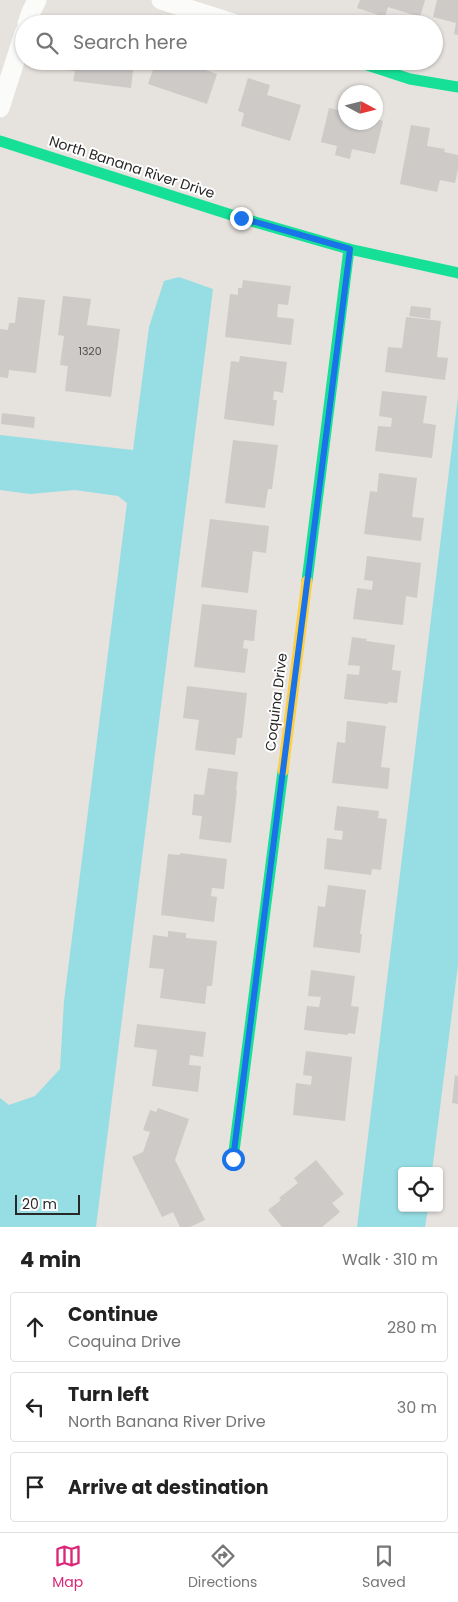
<!DOCTYPE html>
<html lang="en">
<head>
<meta charset="utf-8">
<style>
  :root { --surface:#fff; --page:#f2f2f2; --text:#222; --muted:#767676; --line:#e0e0e0; --accent:#db2777 }
  body { margin:0; font-family:Poppins,sans-serif; background:var(--page); color:var(--text) }
  .controls { position:absolute; right:15px; bottom:15px; display:grid; overflow:hidden; border-radius:5px; box-shadow:0 1px 4px #0004 }
  .controls button { width:45px; height:45px; display:grid; place-items:center; padding:0; border:0; border-bottom:1px solid var(--line); background:var(--surface); color:var(--text); font:25px sans-serif }
  .compass { position:absolute; left:338px; top:85px; width:45px; height:45px; border-radius:50%; background:var(--surface); box-shadow:0 1px 4px #0004; rotate:97deg }
  .scale { position:absolute; left:15px; bottom:12px; width:65px; box-sizing:border-box; padding-left:5px; border:2px solid #282828; border-top:0; font-size:14px; line-height:18px; white-space:nowrap; color:#282828; -webkit-text-stroke:4px #fff; paint-order:stroke }
  .stop { position:absolute; width:15px; height:15px; margin:-11px; border:4px solid #1a73e8; border-radius:50%; background:#fff }
  .stop.end { background:#1a73e8; border-color:#fff; box-shadow:0 1px 5px #0008 }
  .list { margin:0; padding:0; list-style:none }
  h2 { display:flex; justify-content:space-between; align-items:center; height:65px; margin:0; padding:0 20px; font-size:21px }
  h2 small { font-size:16px; font-weight:400; color:var(--muted) }
  .list li { display:grid; grid-template-columns:32px 1fr auto; gap:15px; align-items:center; box-sizing:border-box; height:70px; margin:0 10px 10px; padding:0 10px; border:1px solid var(--line); border-radius:5px }
  .list b { display:block; font-size:19px; white-space:nowrap }
  .list p { margin:0; font-size:16px; white-space:nowrap; color:var(--muted) }
  .list em { font-size:16px; font-style:normal; color:var(--muted) }
  .icon { flex:none; width:28px; height:28px; fill:none; stroke:currentColor; stroke-width:2; stroke-linecap:round; stroke-linejoin:round }
  .map { position:relative; flex:none; width:458px; height:1227px; overflow:hidden }
  .search { position:absolute; background:var(--surface); box-shadow:0 1px 4px #0004; left:15px; right:15px; top:15px; height:55px; display:flex; align-items:center; gap:12px; box-sizing:border-box; padding:0 18px; border-radius:28px; color:var(--muted); font-size:19px }
  .sheet { height:305px; background:var(--surface) }
  nav { display:flex; justify-content:space-around; align-items:center; box-sizing:border-box; height:70px; border-top:1px solid var(--line); background:var(--surface); font-size:14px; color:var(--muted) }
  nav a { display:grid; justify-items:center; gap:2px }
  nav .on { color:var(--accent) }
  .map>svg:first-child { display:block }
  .water { fill:#96dee4 }
  .building { fill:#cdcac8 }
  .lines { fill:none; stroke-linecap:round; stroke-linejoin:round }
  .street { stroke:#fbfbfa; stroke-width:19 }
  .fast { stroke:#16e098; stroke-width:11 }
  .slow { stroke:#ffcf43; stroke-width:11 }
  .route { stroke:#1a73e8; stroke-width:6 }
  .labels { text-anchor:middle; dominant-baseline:central; stroke-width:4; stroke-linejoin:round; paint-order:stroke }
  .number-label { font-size:11px; fill:#525151 }
  .street-label { font-size:14px; fill:#282828; stroke:#fff }
</style>
</head>
<body>
<div class="map">
<svg width="458" height="1227" viewBox="0 0 458 1227">
  <rect width="100%" height="100%" fill="#e6e2de"/>
  <g class="water">
    <polygon points="179,277 213,289 96,1227 0,1227 0,1098 9,1105 35,1096 60,1069 64,1001 127,503 118,496 75,490 30,494 0,490 0,435 133,450 149,327 164,281"/>
    <polygon points="458,397 458,965 432,1171 402,1171 402,1208 428,1208 425,1227 357,1227"/>
  </g>
  <g class="building">
    <polygon points="360,0 425,0 420,17 388,7 385,17 357,8"/>
    <polygon points="437,0 458,0 458,35 454,34 456,23 433,17"/>
    <polygon points="63,61 134,61 131,88 73,81 75,71 62,70"/>
    <polygon points="156,61 180,61 217,74 207,104 148,84"/>
    <polygon points="248,78 270,85 267,95 301,105 290,141 241,126 244,113 238,111"/>
    <polygon points="329,108 346,112 346,122 376,122 376,119 383,121 375,154 352,149 350,159 335,155 337,146 321,142"/>
    <polygon points="411,125 430,128 427,146 445,149 444,152 458,155 458,169 455,183 440,180 437,192 400,184"/>
    <polygon points="243,280 291,286 288,305 278,304 277,317 294,319 291,345 225,337 230,294 238,295 238,288 242,288"/>
    <polygon points="63,296 91,299 87,325 120,329 111,397 65,391 68,366 60,365 64,336 58,335"/>
    <polygon points="18,297 45,300 36,373 9,370 8,378 0,377 0,329 8,330 9,323 15,323"/>
    <polygon points="411,306 431,308 430,319 409,316"/>
    <polygon points="406,317 441,321 437,357 448,358 445,380 385,372 388,347 402,348"/>
    <polygon points="240,356 287,362 283,393 274,391 273,400 277,400 274,426 224,419 231,361 239,362"/>
    <polygon points="382,391 427,396 423,423 436,425 432,458 375,451 378,426 391,427 392,418 379,416"/>
    <polygon points="2,413 35,417 34,428 1,424"/>
    <polygon points="233,440 278,445 272,489 268,489 265,508 225,503"/>
    <polygon points="379,473 417,478 412,517 424,518 421,541 364,534 370,491 377,492"/>
    <polygon points="210,519 269,526 266,553 253,551 248,593 201,587"/>
    <polygon points="367,556 421,563 417,598 406,596 403,625 353,619 357,588 372,590 373,581 364,580"/>
    <polygon points="202,604 257,610 254,641 244,640 243,648 248,649 245,673 194,667"/>
    <polygon points="352,637 367,639 366,641 395,645 392,670 401,671 397,703 388,702 388,704 344,699 347,674 359,675 360,666 348,665"/>
    <polygon points="187,686 247,693 242,738 237,738 235,755 195,750 199,720 183,718"/>
    <polygon points="347,721 386,726 381,767 390,768 388,789 332,783 337,742 345,743"/>
    <polygon points="208,768 238,772 236,791 237,791 231,843 199,839 202,816 192,815 194,794 204,795"/>
    <polygon points="337,806 379,811 378,818 387,819 381,870 372,869 371,875 324,869 327,838 342,840 343,831 334,830"/>
    <polygon points="180,853 227,859 224,889 212,888 211,896 217,897 214,922 161,915 168,854 180,855"/>
    <polygon points="328,885 366,890 360,934 362,934 360,953 313,947 318,906 325,907"/>
    <polygon points="168,931 186,933 186,938 217,941 212,986 207,986 205,1004 160,998 164,969 149,968 153,935 168,937"/>
    <polygon points="311,970 355,976 351,1006 359,1007 355,1034 348,1033 348,1035 304,1030 307,1006 319,1007 321,997 308,996"/>
    <polygon points="137,1024 206,1032 203,1057 190,1055 189,1065 201,1066 198,1092 152,1086 157,1050 134,1047"/>
    <polygon points="306,1051 352,1057 345,1121 293,1115 296,1083 311,1085 312,1076 303,1075"/>
    <polygon points="455,1075 458,1076 458,1104 452,1103"/>
    <polygon points="158,1108 189,1119 175,1160 205,1220 190,1227 180,1227 173,1212 162,1217 132,1157 143,1152 150,1132 143,1130 150,1110 156,1112"/>
    <polygon points="316,1160 344,1194 332,1203 340,1212 322,1227 282,1227 268,1210 281,1200 279,1198 298,1183 294,1178"/>
  </g>
  <g class="lines">
    <g class="street">
      <polyline points="161,0 236,24"/>
      <polyline points="27,24 31,12 37,0"/>
      <polyline points="0,108 24,33"/>
    </g>
    <g class="fast">
      <polyline points="355,61 410,79 458,87"/>
      <polyline points="0,141 241,218 349,249 458,273"/>
      <polyline points="307,581 349,249"/>
      <polyline points="233,1159 283,771"/>
    </g>
    <polyline class="slow" points="283,771 307,581"/>
  </g>
  <g class="lines">
    <polyline class="route" points="233,1159 350,249 241,218"/>
  </g>
  <g class="labels">
    <g class="number-label">
      <text x="90" y="351">1320</text>
    </g>
    <g class="street-label">
      <text transform="translate(132 167) rotate(18)">North Banana River Drive</text>
      <text transform="translate(276 702) rotate(-83)">Coquina Drive</text>
    </g>
  </g>
</svg>
<div class="controls">
<button><svg class="icon" aria-label="locate" viewBox="0 0 24 24"><circle cx="12" cy="12" r="6"/><path d="M12 2v4M12 18v4M2 12h4M18 12h4"/></svg></button>
</div>
<svg class="compass" viewBox="-18 -18 36 36"><path d="M0-13l5 13h-10z" fill="#e53935"/><path d="M0 13l5-13h-10z" fill="#767676"/></svg>
<div class="scale">20 m</div>
<div class="stop" style="left:233px;top:1159px"></div>
<div class="stop end" style="left:241px;top:218px"></div>
<div class="search"><svg class="icon" aria-label="search" viewBox="0 0 24 24"><circle cx="10" cy="10" r="6"/><path d="M15 15l6 6"/></svg>Search here</div>
</div>
<section class="sheet">
<h2>4 min<small>Walk · 310 m</small></h2>
<ul class="list">
<li><svg class="icon" aria-label="ahead" viewBox="0 0 24 24"><path d="M12 20V5M6 11l6-6 6 6"/></svg><div><b>Continue</b><p>Coquina Drive</p></div><em>280 m</em></li>
<li><svg class="icon" aria-label="left" viewBox="0 0 24 24"><path d="M17 20v-9H6M10 6l-5 5 5 5"/></svg><div><b>Turn left</b><p>North Banana River Drive</p></div><em>30 m</em></li>
<li><svg class="icon" aria-label="arrive" viewBox="0 0 24 24"><path d="M6 21V4h12l-3 4 3 4H6"/></svg><div><b>Arrive at destination</b></div></li>
</ul>
</section>
<nav>
<a class="on"><svg class="icon" aria-label="map" viewBox="0 0 24 24"><path d="M3 6l6-2 6 2 6-2v14l-6 2-6-2-6 2zM9 4v14M15 6v14"/></svg>Map</a>
<a><svg class="icon" aria-label="directions" viewBox="0 0 24 24"><path d="M12 3l9 9-9 9-9-9zM9 14v-3h6M13 9l2 2-2 2"/></svg>Directions</a>
<a><svg class="icon" aria-label="saved" viewBox="0 0 24 24"><path d="M7 4h10v16l-5-4-5 4z"/></svg>Saved</a>
</nav>
</body>
</html>
